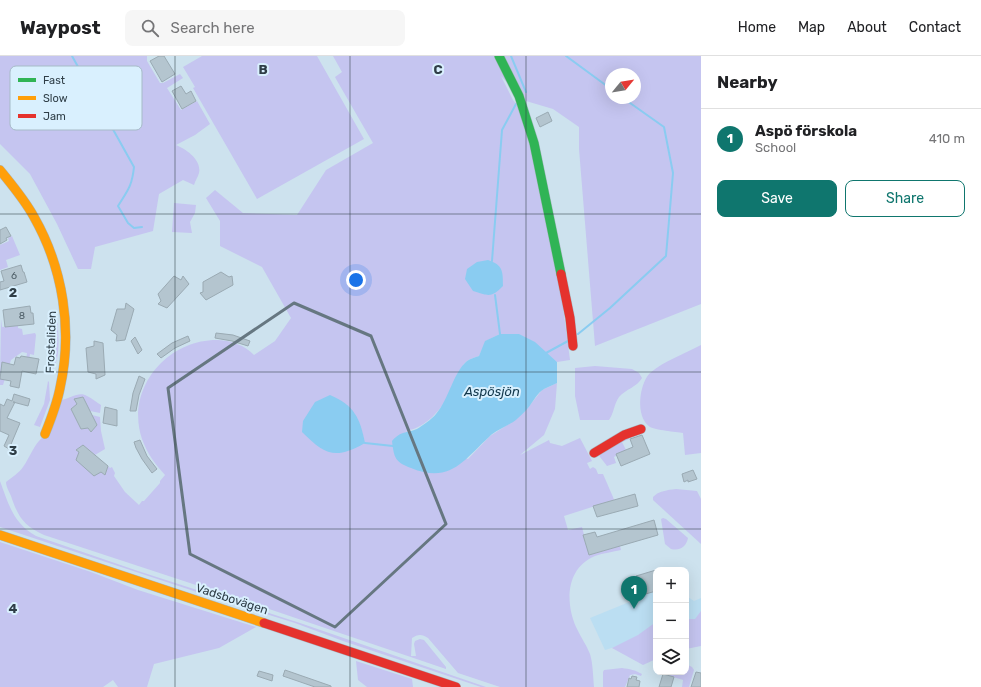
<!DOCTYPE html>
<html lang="en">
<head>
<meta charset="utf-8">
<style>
  :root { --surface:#fff; --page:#f6f6f6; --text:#202124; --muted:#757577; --line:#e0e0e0; --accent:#0f766e }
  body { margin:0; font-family:Rubik,sans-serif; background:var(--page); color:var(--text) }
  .controls { position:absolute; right:12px; bottom:12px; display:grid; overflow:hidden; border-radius:8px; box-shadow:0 4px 16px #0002 }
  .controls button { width:36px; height:36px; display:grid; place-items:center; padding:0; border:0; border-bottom:1px solid var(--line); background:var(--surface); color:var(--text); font:20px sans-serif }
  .compass { position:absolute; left:605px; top:12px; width:36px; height:36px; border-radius:50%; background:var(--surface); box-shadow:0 4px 16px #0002; rotate:60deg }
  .you { position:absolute; left:356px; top:224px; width:14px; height:14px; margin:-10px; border:3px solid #fff; border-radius:50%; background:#1a73e8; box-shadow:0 0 0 6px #1a73e833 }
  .badge { display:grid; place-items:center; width:26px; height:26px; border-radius:50%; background:var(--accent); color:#fff; font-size:13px; font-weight:700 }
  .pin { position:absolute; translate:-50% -33px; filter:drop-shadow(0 1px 2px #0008) }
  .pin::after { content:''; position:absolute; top:21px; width:14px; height:12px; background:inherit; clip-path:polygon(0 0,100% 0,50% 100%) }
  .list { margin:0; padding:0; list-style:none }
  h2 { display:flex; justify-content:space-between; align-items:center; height:52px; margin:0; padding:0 16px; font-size:17px }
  h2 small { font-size:13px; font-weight:400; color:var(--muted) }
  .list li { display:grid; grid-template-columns:26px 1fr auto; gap:12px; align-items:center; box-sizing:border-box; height:60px; padding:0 16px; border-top:1px solid var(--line) }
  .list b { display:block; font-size:15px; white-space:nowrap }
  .list p { margin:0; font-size:13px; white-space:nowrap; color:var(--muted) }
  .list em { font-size:13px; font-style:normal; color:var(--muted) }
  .actions { display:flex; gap:8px; padding:12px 16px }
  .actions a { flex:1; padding:9px 0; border:1px solid var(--accent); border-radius:8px; text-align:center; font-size:14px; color:var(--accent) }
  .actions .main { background:var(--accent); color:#fff }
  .icon { flex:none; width:22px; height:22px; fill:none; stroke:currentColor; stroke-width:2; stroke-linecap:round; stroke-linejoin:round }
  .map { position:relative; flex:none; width:701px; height:631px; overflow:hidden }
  header { display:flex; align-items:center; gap:24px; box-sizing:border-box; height:56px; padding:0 20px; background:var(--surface); border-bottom:1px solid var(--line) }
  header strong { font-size:19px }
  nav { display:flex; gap:22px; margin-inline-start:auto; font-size:14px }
  .search { width:280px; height:36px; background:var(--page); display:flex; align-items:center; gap:10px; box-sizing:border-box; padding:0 14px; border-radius:8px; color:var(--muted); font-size:15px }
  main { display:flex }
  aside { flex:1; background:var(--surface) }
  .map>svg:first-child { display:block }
  .built { fill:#bbdef2 }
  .green { fill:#c5c5f0; fill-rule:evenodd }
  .water { fill:#8accf1 }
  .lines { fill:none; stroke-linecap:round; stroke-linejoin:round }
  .stream { stroke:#8accf1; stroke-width:2 }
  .building { fill:#b4c5cf; stroke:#9aaab3 }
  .fast-casing { stroke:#a8b8c1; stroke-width:10 }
  .slow-casing { stroke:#a8b8c1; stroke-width:10 }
  .jam-casing { stroke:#a8b8c1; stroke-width:10 }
  .fast { stroke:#30b455; stroke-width:9 }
  .slow { stroke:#ff9f0a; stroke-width:9 }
  .jam { stroke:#e5322d; stroke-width:9 }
  .marked { fill:none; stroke:#667781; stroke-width:3; stroke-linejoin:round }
  .grid { fill:none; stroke:#2f3e47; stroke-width:1; stroke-opacity:0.55 }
  .labels { text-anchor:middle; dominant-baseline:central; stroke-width:4; stroke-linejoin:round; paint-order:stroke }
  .number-label { font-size:10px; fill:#506069 }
  .street-label { font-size:12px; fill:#2f3e47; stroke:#d9f0fe }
  .water-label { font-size:13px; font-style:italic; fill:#12374b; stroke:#d9f0fe }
  .key { fill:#d9f0fe; stroke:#a6bbc7; stroke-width:1 }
  .key-label { font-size:11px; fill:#2f3e47 }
  .grid-label { font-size:13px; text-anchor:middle; font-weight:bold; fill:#2f3e47; stroke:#d9f0fe; stroke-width:4; stroke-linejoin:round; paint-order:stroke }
</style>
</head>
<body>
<header>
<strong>Waypost</strong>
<div class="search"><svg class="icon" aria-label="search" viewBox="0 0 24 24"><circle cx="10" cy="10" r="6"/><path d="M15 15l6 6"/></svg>Search here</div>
<nav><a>Home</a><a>Map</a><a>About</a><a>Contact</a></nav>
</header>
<main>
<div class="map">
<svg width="701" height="631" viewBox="0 0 701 631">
  <rect width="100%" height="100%" fill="#cde2ee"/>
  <g class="built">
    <polygon points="656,514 656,578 605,594 590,562 639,542 638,539 642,539 637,520"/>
    <polygon points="686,529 688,541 694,545 701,542 701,564 686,569"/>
  </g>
  <g class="green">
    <path d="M0,0H147V5L160,27H163L180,18L183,22L167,32L181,54L197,45L210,68L195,79L176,89C186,93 202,104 199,117C198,121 195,125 194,129L183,124L159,138L153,175L95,191L91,213H78L57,168L30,118L0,88Z"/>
    <polygon points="202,0 317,0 364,83 257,143 193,32 195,31 183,11"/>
    <path d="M333,0H496L512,32L501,20L513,44L518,50L530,81L562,244L570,304L557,306L546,297L500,278L486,285L479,300C475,301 470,303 467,305C458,313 456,325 451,335C441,354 427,371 406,375L468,403L490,380L515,364L526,354L542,334L557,327L555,353L544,379L520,399L549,384L550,387L562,390L580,382L592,405L587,407L590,413L593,411L596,413L598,418H603L613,441L614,444L564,460L568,474L582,471L589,499L620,490L621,494C613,496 603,497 595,500C566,512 565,546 576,571C580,580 586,588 590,598C593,608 593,620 594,631H500L458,617L428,582C422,578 418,578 412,582L411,600H416L414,588L415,585L420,583L424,584L446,611V613L272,554L44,479C24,470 18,461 11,440C9,435 6,431 6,426C12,421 19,417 23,411C30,401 34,388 43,381L61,344C70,343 79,335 87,340C92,342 97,347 101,349L100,357L90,355L83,341L75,343L77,348L71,353L81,373L88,372L91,376L97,369L92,359L100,361L101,375L105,393L95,399L83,389L76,394L105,418L108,410L110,412L112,411L115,417L114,420L125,436L139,449L142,445H144L160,427V425L165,419C155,408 147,397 142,383C125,333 167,283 218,284C232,285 244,289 254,299L275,285L291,262L262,211L220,190V165L206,142L215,134L243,157L297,159L326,114L373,87L336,23L335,21L342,16Z"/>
    <path d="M502,0H701V248L595,290L579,93V71L553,53L526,45ZM611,18H635V42H611Z"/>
    <polygon points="174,147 196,149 195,157 190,166 192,177 172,176"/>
    <polygon points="12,180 20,199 6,204 8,211 0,214 0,189 9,185 8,182"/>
    <path d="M56,261H57C58,274 60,289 57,303C56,308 52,313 51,318H49L55,289Z"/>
    <polygon points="1,263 2,271 18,270 18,272 22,273 23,279 35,277 36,279 34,299 30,298 29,305 26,304 27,297 22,296 11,304 3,329 0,329"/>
    <path d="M701,289V397L685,399L683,377C676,376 655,374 650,371C635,361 639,328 650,317C664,305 684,298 701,289Z"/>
    <path d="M595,310L632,313L639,317L642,322C637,331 626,333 619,341C614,348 614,357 609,364H580L575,340V312Z"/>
    <polygon points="48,325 49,326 50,344 40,371 34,369 44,348"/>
    <polygon points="628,380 629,383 622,386 626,394 614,401 616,407 607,410 600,401 599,398"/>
    <path d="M0,425C9,449 13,467 36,480L138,515L300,567L486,631H481L343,585L295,567L227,546L0,471Z"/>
    <path d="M676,433L697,435L701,443V488L653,444V441C659,435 667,434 676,433Z"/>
    <path d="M663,462L666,463L688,482C686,491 680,495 671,493L665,488L661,463Z"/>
    <polygon points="0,486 91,516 138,534 256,571 219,592 154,608 147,631 118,631 113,624 103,631 0,631"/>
    <polygon points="701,555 701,590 686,593 686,563 695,563"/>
    <polygon points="656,566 656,603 643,609 612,592 638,579"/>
    <polygon points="356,605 412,623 413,631 367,631 358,624"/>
    <polygon points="688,609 692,611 694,614 689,631 682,631 683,624 657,616 686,616 686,610"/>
    <path d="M622,612C630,613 635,614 642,618L641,620L635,618L630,619L625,631H603V616L604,614Z"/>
  </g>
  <g class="water">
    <path d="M488,204C503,209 503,215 503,230C491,242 489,240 473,235L465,223L467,213L477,206Z"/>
    <path d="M500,278H519L535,286L557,306V327C553,329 548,331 544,333C537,337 533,346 528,352C525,356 521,359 517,363C509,370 497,373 489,381C463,405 450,428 411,412C395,406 394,402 392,385C402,374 405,378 417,373C422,370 432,363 436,358C449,343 453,317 467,305C470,303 475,301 479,300L485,285Z"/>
    <path d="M330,339C354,349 360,362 365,387C335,404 325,399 302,376L303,365L315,346Z"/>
  </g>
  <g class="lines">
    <g class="stream">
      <path d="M72,0L134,111C132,130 128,134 118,150L128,167L134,172L142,171"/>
      <polyline points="511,0 526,36"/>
      <polyline points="566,0 611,33"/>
      <polyline points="492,205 502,74 516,48"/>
      <polyline points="495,239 500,278"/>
      <polyline points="578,278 610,252 666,200 673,117 664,71 623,42"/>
      <polyline points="546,297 568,285"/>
      <polyline points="365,387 393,390"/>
    </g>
  </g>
  <g class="building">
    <polygon points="159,0 164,0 175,18 162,26 150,5"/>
    <polygon points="181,30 186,38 191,35 196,45 182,53 172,35"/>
    <polygon points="548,56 552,65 540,71 536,62"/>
    <polygon points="6,171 11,180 6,182 7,184 0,188 0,174"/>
    <polygon points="21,209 23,216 24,216 27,226 0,234 0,226 4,225 1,215"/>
    <polygon points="221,216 229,221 232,220 233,229 206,244 200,237 203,236 203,226"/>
    <polygon points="174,220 181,224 183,220 189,228 167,252 158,248 161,245 158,238"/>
    <polygon points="126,247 134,253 125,284 116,285 117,279 111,274 117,253 125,253"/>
    <polygon points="30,250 31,257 33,257 34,268 5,271 3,254"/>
    <polygon points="216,277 233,279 250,285 248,290 232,285 215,282"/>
    <polygon points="188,280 190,285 175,292 161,302 157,298 172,287"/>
    <polygon points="135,281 142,294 138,298 131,285"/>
    <polygon points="94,285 103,287 105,319 96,323 96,318 88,316 86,292 94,290"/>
    <polygon points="21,300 39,303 36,318 22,315 19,332 10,330 11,325 0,323 2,306 14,309 16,301 20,302"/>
    <polygon points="139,320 145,323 139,339 136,355 130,355 133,337"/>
    <polygon points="14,338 30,343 28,350 13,346 15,346 7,362 20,367 9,393 4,390 9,379 0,375 0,348 4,350 7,343 12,345"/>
    <polygon points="83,341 97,369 91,376 88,372 81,373 71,353 77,348 74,343"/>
    <polygon points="105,351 117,354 117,370 103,367"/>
    <polygon points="642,379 650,398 621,410 616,398 633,391 630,383"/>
    <polygon points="140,384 147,400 157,413 152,417 142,403 136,392 134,386"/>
    <polygon points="83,389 108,410 105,419 101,416 94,420 76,404 79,396 76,394"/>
    <polygon points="693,414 697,423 688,426 688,424 684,426 682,418"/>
    <polygon points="635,438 638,450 597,461 593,450"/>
    <polygon points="654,464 658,479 589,499 583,479 595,476 597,481"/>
    <polygon points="656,514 656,535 642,539 638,525 637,526 636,520"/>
    <polygon points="285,614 331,630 331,631 315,631 283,620"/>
    <polygon points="259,615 273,619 272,625 257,620"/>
    <polygon points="696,616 701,617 701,631 691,631"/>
    <polygon points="663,618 674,621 671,631 659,631"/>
    <polygon points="632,620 637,621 636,624 640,625 639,631 627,631 629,622 631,623"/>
  </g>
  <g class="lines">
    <defs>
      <polyline id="fast" points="499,0 519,40 534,87 561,218"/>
      <g id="slow">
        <path d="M0,114C12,129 25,144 34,161C63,212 73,274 60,332C57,348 51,363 45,378"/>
        <polyline points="0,479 264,567"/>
      </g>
      <g id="jam">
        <polyline points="561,218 570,262 573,290"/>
        <polyline points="594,397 624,379 641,373"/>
        <polyline points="264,567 456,631"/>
      </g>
    </defs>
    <use href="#fast" class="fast-casing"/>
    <use href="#slow" class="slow-casing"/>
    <use href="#jam" class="jam-casing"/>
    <use href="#fast" class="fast"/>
    <use href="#slow" class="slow"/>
    <use href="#jam" class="jam"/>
  </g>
  <path class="marked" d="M294,247L371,280L446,468L335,571L190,498L168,332Z"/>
  <path class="grid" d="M175,0V631M350,0V631M526,0V631M0,158H701M0,316H701M0,473H701"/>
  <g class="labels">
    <g class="number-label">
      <text x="14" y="220">6</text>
      <text x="22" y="260">8</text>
    </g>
    <g class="street-label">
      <text transform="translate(51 286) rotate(-88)">Frostaliden</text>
      <text transform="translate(232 543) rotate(18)">Vadsbovägen</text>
    </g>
    <g class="water-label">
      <text x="492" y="335">Aspösjön</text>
    </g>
  </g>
  <rect x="10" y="10" width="132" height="64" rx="6" class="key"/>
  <rect x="18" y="22" width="18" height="4" fill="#30b455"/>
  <rect x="18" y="40" width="18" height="4" fill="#ff9f0a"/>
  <rect x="18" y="58" width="18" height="4" fill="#e5322d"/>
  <g class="key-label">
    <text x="43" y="28">Fast</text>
    <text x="43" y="46">Slow</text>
    <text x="43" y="64">Jam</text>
  </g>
  <g class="grid-label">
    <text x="263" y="18">B</text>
    <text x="438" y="18">C</text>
    <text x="13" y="241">2</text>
    <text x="13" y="399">3</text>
    <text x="13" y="557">4</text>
  </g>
</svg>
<div class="controls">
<button>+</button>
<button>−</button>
<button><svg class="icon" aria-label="layers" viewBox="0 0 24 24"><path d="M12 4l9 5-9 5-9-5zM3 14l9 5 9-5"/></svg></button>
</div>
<svg class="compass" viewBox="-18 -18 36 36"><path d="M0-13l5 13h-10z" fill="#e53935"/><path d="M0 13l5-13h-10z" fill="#757577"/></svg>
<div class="you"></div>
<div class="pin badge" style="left:634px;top:553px">1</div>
</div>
<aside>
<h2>Nearby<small></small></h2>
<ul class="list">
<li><span class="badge">1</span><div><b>Aspö förskola</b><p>School</p></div><em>410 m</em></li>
</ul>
<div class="actions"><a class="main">Save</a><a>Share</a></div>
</aside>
</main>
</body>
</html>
